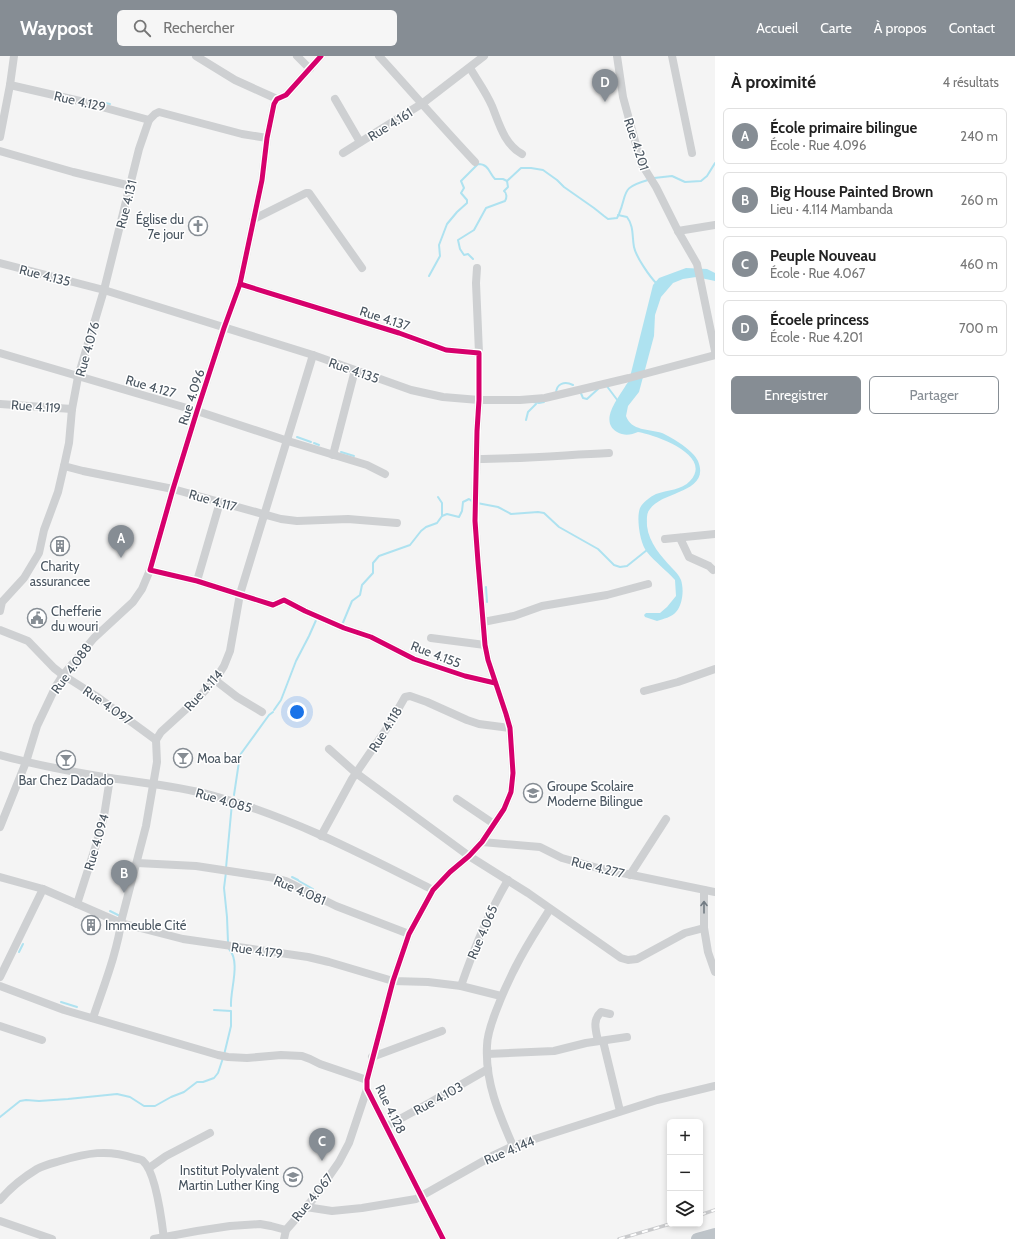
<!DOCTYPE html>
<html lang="fr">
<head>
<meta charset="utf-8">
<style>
  :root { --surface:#fff; --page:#f6f6f6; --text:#222; --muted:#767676; --line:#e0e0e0; --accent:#868d94 }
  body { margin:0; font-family:Cabin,sans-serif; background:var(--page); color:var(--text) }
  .controls { position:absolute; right:12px; bottom:12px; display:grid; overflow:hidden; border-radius:6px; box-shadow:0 2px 6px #0003 }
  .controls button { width:36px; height:36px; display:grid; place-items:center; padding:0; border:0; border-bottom:1px solid var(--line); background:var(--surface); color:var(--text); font:20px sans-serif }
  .you { position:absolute; left:297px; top:656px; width:14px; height:14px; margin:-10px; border:3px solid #fff; border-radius:50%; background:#1a73e8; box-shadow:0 0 0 6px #1a73e833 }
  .badge { display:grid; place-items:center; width:26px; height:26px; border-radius:50%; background:var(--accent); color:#fff; font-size:13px; font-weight:700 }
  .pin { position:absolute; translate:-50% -33px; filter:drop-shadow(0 1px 2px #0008) }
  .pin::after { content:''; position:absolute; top:21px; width:14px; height:12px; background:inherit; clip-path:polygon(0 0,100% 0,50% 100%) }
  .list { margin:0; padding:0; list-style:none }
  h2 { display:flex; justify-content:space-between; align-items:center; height:52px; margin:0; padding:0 16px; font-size:17px }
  h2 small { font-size:13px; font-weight:400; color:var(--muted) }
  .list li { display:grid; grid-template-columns:26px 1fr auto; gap:12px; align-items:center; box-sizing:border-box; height:56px; margin:0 8px 8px; padding:0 8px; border:1px solid var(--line); border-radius:6px }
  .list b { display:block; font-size:15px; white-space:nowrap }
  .list p { margin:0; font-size:13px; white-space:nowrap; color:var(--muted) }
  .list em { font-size:13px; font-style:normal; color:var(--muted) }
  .actions { display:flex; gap:8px; padding:12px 16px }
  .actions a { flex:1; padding:9px 0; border:1px solid var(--accent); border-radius:6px; text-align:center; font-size:14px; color:var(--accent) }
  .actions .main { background:var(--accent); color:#fff }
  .icon { flex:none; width:22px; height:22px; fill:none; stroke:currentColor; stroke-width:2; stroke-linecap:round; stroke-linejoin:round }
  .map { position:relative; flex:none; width:715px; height:1183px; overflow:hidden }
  header { display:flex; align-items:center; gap:24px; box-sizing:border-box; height:56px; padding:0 20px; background:var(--accent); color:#fff }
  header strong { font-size:19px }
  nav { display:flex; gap:22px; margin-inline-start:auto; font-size:14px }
  .search { width:280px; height:36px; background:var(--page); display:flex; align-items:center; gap:10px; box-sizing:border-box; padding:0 14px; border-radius:6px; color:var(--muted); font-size:15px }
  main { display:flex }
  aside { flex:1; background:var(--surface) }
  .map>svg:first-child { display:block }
  .water { fill:#aee2f0 }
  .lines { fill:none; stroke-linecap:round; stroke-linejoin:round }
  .stream { stroke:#aee2f0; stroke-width:2 }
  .minor { stroke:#ced0d2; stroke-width:8 }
  .highway { stroke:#bec4c9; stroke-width:12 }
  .rail-casing { stroke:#c9cacc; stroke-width:3.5 }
  .rail { stroke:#fff; stroke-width:2; stroke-dasharray:6; stroke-linecap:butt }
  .cycleway-casing { stroke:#fff; stroke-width:8 }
  .cycleway { stroke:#d6006c; stroke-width:5 }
  .oneway { stroke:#727b83 }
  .labels { text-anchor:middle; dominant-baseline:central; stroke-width:3; stroke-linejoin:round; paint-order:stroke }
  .street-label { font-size:13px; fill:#4a5661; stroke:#fff }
  .poi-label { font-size:13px; fill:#4a5661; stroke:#fff; text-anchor:start }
</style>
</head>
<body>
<header>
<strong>Waypost</strong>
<div class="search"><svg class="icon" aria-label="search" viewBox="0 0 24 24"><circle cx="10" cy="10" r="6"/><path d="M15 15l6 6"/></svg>Rechercher</div>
<nav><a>Accueil</a><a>Carte</a><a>À propos</a><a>Contact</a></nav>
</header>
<main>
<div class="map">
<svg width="715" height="1183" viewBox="0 0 715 1183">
  <rect width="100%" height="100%" fill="#f4f4f4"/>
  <path class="water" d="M686,212L707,213L715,217V225L696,221L683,223L673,227L661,241L655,259L654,280L639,336L628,350L626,360C631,375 649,373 662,377C673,382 693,394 698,405C711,437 662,435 650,453C646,457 647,465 647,470C649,487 661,500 672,512C675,515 679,519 681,524C684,533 683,548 676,556C672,561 663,563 657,565L645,561L644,559L646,557H660L667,551L676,540L675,524C666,514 655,506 647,496C640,488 636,462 640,452C643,446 650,441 656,438C667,434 682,434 690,425C714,399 655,379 638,376C631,379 624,380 617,376C598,365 620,340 626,329C629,326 630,321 631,317L653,229L659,222Z"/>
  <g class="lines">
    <g class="stream">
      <polyline points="96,45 110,48"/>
      <polyline points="654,122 672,120 685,126 701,125 707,120 715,107"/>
      <path d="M507,125L521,112H531L543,114L557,124L564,131L594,152L604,160L608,163L617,162L619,158C628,136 620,132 648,124"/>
      <path d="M618,159L627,161C634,170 632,181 634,191C636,201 650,221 657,228"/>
      <path d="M473,203L468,198L464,199L460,193L458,184L474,174L486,152L505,145C507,142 507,137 504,135L508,131L507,125"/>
      <path d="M429,220L440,200L439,189L447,168L457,156L467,147V144L461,137L464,132L461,125L478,108C489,108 489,117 495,123H503L507,125"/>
      <polyline points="606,329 618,345"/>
      <polyline points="580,335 583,342 587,343 598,333"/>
      <path d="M556,338C556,327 565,325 573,329"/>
      <polyline points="533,346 539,347 544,346"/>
      <polyline points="526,364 528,356 536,348"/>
      <polyline points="297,381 311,386"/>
      <polyline points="314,387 319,389"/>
      <polyline points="341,396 354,400"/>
      <polyline points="438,441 442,447 442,460"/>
      <polyline points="477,447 498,451 511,458 538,456 544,457 559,471 598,493 614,509 620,511 627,510 647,494"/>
      <polyline points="486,531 487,546"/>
      <polyline points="342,569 352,545 360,539 362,529 373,517 373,507 379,500 410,489 421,475 426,471 437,467 442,460 447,458 459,461 462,455 463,446 469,443 473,446"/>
      <polyline points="274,654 281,644 296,605 309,580 317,562"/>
      <polyline points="234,739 240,699 269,659 273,656"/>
      <polyline points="226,812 232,747"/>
      <polyline points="226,816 224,832 227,861 228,886"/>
      <polyline points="292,821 298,824"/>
      <polyline points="299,825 313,833"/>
      <polyline points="110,855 120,860"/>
      <path d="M229,893C241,906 230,934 231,950"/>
      <polyline points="19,896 23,888"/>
      <polyline points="61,946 77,951"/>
      <polyline points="214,954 231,955 231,970 224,999"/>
      <polyline points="0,1061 20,1045 26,1044 39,1045 68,1043 117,1038 130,1041 144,1050 155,1050 171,1041 184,1036 197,1026 203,1026 214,1022 218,1017 223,1002"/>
    </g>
    <g class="minor">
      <polyline points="196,0 235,24 277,43"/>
      <polyline points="297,0 310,13"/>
      <polyline points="321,0 286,39 277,43 274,48 267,82 262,124 240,228 224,272 197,355 173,433 150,514 197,525 273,549 284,544 305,555 344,572 371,581 414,603 465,620 495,627"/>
      <path d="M379,0C411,35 442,71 475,106"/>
      <polyline points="617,0 623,41 641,107 656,131 678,175 697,208 715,295"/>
      <polyline points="672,0 692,97"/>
      <path d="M470,12C477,24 486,36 492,50C499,67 504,88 522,98"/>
      <polyline points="10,29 80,45 149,64"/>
      <polyline points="335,43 360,86"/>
      <polyline points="0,81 10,29 14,0"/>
      <polyline points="267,82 242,78 159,56 155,58 149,64 139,93 104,234 78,321 72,353 69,387 64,410 83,415 173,433 281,463 297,465 348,463 397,467"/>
      <polyline points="0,95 73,116 131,130"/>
      <polyline points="343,97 423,47 484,0"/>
      <polyline points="254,163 306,137 309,137 362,212"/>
      <polyline points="678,175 715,169"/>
      <polyline points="0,207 104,234 313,299 411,334 443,341 479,344 520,344 545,342 629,322 715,299"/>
      <polyline points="477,212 476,227 479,297"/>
      <polyline points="240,228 399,277 446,294 479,297 479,344 477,375 475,465 478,506 485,589 488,604 506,658 510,672 513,717 511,736 504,753 482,786 469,800 450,816 433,834 409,878 393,925 367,1024 367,1033 443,1183"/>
      <polyline points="0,297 197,355 288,385 367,409 385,418"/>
      <polyline points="0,348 72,353"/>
      <polyline points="333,399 355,314"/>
      <path d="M476,403C520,403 565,399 609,397"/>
      <polyline points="680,482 689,501 709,510 713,514"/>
      <polyline points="665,483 715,478"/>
      <polyline points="197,525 220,446"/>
      <polyline points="0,555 2,546 24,522 39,497 44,474 58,436 64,410"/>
      <polyline points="483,566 514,560 542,550 607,539 648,528"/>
      <polyline points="0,574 28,585 54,612 63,619 96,640 156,684"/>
      <polyline points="431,582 485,589"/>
      <polyline points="215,624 237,641 262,656"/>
      <polyline points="644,635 678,626 715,613"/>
      <polyline points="329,693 356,717 469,800 528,837 621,902 628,904 637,903 685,877 704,872"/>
      <path d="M0,699C36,709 73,716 110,722C143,727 178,730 211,739C289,760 362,798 433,834"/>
      <polyline points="457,743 494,768"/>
      <polyline points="0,771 26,706 37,670 56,630 63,619 94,582 133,546 142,533 150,514"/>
      <polyline points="321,780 352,723 389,669 405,641 410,640 427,646 467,664 479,668 510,672"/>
      <polyline points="482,786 540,791 562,802 598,812 715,836"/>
      <polyline points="137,807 196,810 275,822 286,825 336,850 409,878"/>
      <polyline points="630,819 666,763"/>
      <polyline points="0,821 43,833 121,867 183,883 308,901 329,906 393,925 428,926 461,930 501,940"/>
      <polyline points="704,834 704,872 708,896 715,916"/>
      <polyline points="77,848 96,789 104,760 110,722"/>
      <polyline points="0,921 43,833"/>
      <polyline points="0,930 64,954 218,999 228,1001 247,1002 281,999 302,1000 310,1003 320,1008 367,1024"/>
      <path d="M461,930C474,892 488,858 508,824"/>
      <path d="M93,962C104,929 117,897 122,862L146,770L157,706L156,684L161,676L196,644L215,624L224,610L230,595L240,538L313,299"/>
      <polyline points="0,970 42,984"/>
      <path d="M598,985C596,975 592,964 601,956L610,958"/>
      <polyline points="603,985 620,1055"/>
      <polyline points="487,998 554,995 586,987 627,981"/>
      <polyline points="372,1001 442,975"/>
      <polyline points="387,1070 431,1046 488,1013"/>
      <path d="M513,1090C499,1058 485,1026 487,990C487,978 492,966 496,955C510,917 528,887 550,853"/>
      <polyline points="149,1112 166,1100 210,1077"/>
      <path d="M0,1144C10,1132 24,1121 37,1113C44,1109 53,1107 60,1105C87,1097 107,1093 134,1102C137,1103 141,1103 143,1105C156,1116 162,1166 164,1183"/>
      <polyline points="306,1151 332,1155 362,1152 416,1143 494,1099 513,1090 657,1044 715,1030"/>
      <polyline points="0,1165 52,1183"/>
      <polyline points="154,1183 197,1175 230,1170 260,1168 271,1170 286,1174"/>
      <polyline points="284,1183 286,1174 314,1142 339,1106 349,1087 367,1033"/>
    </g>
    <polyline class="highway" points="697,1183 715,1178"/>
    <defs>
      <g id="rail">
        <polyline points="700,1159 715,1154"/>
        <polyline points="619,1183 670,1168"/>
      </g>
    </defs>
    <use href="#rail" class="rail-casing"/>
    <use href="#rail" class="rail"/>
    <defs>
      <g id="cycleway">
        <polyline points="321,0 286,39 277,43 274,48 267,82 262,124 240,228 224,272 197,355 173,433 150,514 197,525 273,549 284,544 305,555 344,572 371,581 414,603 465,620 495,627"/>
        <polyline points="240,228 399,277 446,294 479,297 479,344 477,375 475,465 478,506 485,589 488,604 506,658 510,672 513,717 511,736 504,753 482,786 469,800 450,816 433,834 409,878 393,925 367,1024 367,1033 443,1183"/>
      </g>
    </defs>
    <use href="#cycleway" class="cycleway-casing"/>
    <use href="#cycleway" class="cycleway"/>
  </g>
  <defs><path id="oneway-shaft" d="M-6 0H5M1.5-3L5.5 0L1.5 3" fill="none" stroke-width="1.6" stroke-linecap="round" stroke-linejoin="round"/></defs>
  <use class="oneway" href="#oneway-shaft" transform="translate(704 851) rotate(-90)"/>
  <defs>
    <symbol id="church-ring" viewBox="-11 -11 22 22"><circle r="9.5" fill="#fff" stroke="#868d94" stroke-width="1.5"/><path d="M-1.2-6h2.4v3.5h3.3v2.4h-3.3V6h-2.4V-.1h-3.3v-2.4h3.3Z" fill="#868d94"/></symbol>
    <symbol id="building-ring" viewBox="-11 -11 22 22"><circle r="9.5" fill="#fff" stroke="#868d94" stroke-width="1.5"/><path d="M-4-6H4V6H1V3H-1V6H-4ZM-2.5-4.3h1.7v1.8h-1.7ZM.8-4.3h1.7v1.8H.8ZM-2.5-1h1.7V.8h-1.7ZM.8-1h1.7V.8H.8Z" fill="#868d94"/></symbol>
    <symbol id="civic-ring" viewBox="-11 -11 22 22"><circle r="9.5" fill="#fff" stroke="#868d94" stroke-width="1.5"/><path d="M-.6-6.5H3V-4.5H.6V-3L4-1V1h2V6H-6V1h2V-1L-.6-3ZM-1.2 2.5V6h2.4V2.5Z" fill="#868d94"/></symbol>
    <symbol id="bar-ring" viewBox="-11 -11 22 22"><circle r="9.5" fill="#fff" stroke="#868d94" stroke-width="1.5"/><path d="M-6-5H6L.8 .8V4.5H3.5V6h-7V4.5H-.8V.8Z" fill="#868d94"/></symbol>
    <symbol id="school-ring" viewBox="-11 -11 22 22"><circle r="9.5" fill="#fff" stroke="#868d94" stroke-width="1.5"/><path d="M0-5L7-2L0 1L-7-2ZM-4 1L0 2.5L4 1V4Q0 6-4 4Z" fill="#868d94"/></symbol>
  </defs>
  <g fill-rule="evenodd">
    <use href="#church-ring" x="187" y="159" width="22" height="22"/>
    <use href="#building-ring" x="49" y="479" width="22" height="22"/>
    <use href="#civic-ring" x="26" y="551" width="22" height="22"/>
    <use href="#bar-ring" x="172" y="691" width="22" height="22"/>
    <use href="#bar-ring" x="55" y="693" width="22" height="22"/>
    <use href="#school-ring" x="522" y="726" width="22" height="22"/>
    <use href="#building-ring" x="80" y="858" width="22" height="22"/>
    <use href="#school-ring" x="282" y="1110" width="22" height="22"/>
  </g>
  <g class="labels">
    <g class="street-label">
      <text transform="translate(80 45) rotate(13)">Rue 4.129</text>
      <text transform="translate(390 68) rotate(-32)">Rue 4.161</text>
      <text transform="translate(637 88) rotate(72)">Rue 4.201</text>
      <text transform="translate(126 148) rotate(-76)">Rue 4.131</text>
      <text transform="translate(45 219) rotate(14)">Rue 4.135</text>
      <text transform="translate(385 262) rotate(18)">Rue 4.137</text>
      <text transform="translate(87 293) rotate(-74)">Rue 4.076</text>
      <text transform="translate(354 314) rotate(19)">Rue 4.135</text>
      <text transform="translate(151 330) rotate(16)">Rue 4.127</text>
      <text transform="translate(191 341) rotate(-72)">Rue 4.096</text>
      <text transform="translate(36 350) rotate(4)">Rue 4.119</text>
      <text transform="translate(213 444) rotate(16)">Rue 4.117</text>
      <text transform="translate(436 598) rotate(21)">Rue 4.155</text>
      <text transform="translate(71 612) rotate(-54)">Rue 4.088</text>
      <text transform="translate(203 634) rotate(-48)">Rue 4.114</text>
      <text transform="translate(108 649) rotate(35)">Rue 4.097</text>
      <text transform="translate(385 673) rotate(-58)">Rue 4.118</text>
      <text transform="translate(224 744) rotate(16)">Rue 4.085</text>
      <text transform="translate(96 786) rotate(-74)">Rue 4.094</text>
      <text transform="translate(598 811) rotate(14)">Rue 4.277</text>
      <text transform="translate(300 834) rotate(23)">Rue 4.081</text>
      <text transform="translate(482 876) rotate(-67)">Rue 4.065</text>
      <text transform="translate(257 894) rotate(8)">Rue 4.179</text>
      <text transform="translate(438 1042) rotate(-29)">Rue 4.103</text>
      <text transform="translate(391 1053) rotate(64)">Rue 4.128</text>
      <text transform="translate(509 1094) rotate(-23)">Rue 4.144</text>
      <text transform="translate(312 1141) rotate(-51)">Rue 4.067</text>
    </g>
    <g class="poi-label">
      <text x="184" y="163" text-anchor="end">Église du<tspan x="184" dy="15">7e jour</tspan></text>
      <text x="60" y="510" text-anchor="middle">Charity<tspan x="60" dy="15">assurancee</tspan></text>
      <text x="51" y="555">Chefferie<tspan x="51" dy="15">du wouri</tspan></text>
      <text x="197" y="702">Moa bar</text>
      <text x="66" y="724" text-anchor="middle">Bar Chez Dadado</text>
      <text x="547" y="730">Groupe Scolaire<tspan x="547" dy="15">Moderne Bilingue</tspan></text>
      <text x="105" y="869">Immeuble Cité</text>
      <text x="279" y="1114" text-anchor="end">Institut Polyvalent<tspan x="279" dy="15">Martin Luther King</tspan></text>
    </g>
  </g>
</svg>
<div class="controls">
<button>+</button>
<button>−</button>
<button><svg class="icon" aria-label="layers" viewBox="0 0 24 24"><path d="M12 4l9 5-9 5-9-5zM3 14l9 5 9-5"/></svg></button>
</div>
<div class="you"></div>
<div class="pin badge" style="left:121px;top:502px">A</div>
<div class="pin badge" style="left:124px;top:837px">B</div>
<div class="pin badge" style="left:322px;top:1105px">C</div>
<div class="pin badge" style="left:605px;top:46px">D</div>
</div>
<aside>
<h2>À proximité<small>4 résultats</small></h2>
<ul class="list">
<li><span class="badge">A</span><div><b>École primaire bilingue</b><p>École · Rue 4.096</p></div><em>240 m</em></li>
<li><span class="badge">B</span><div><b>Big House Painted Brown</b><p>Lieu · 4.114 Mambanda</p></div><em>260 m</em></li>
<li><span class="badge">C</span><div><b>Peuple Nouveau</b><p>École · Rue 4.067</p></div><em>460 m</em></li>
<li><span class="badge">D</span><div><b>Écoele princess</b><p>École · Rue 4.201</p></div><em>700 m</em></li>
</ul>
<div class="actions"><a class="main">Enregistrer</a><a>Partager</a></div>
</aside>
</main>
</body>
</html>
